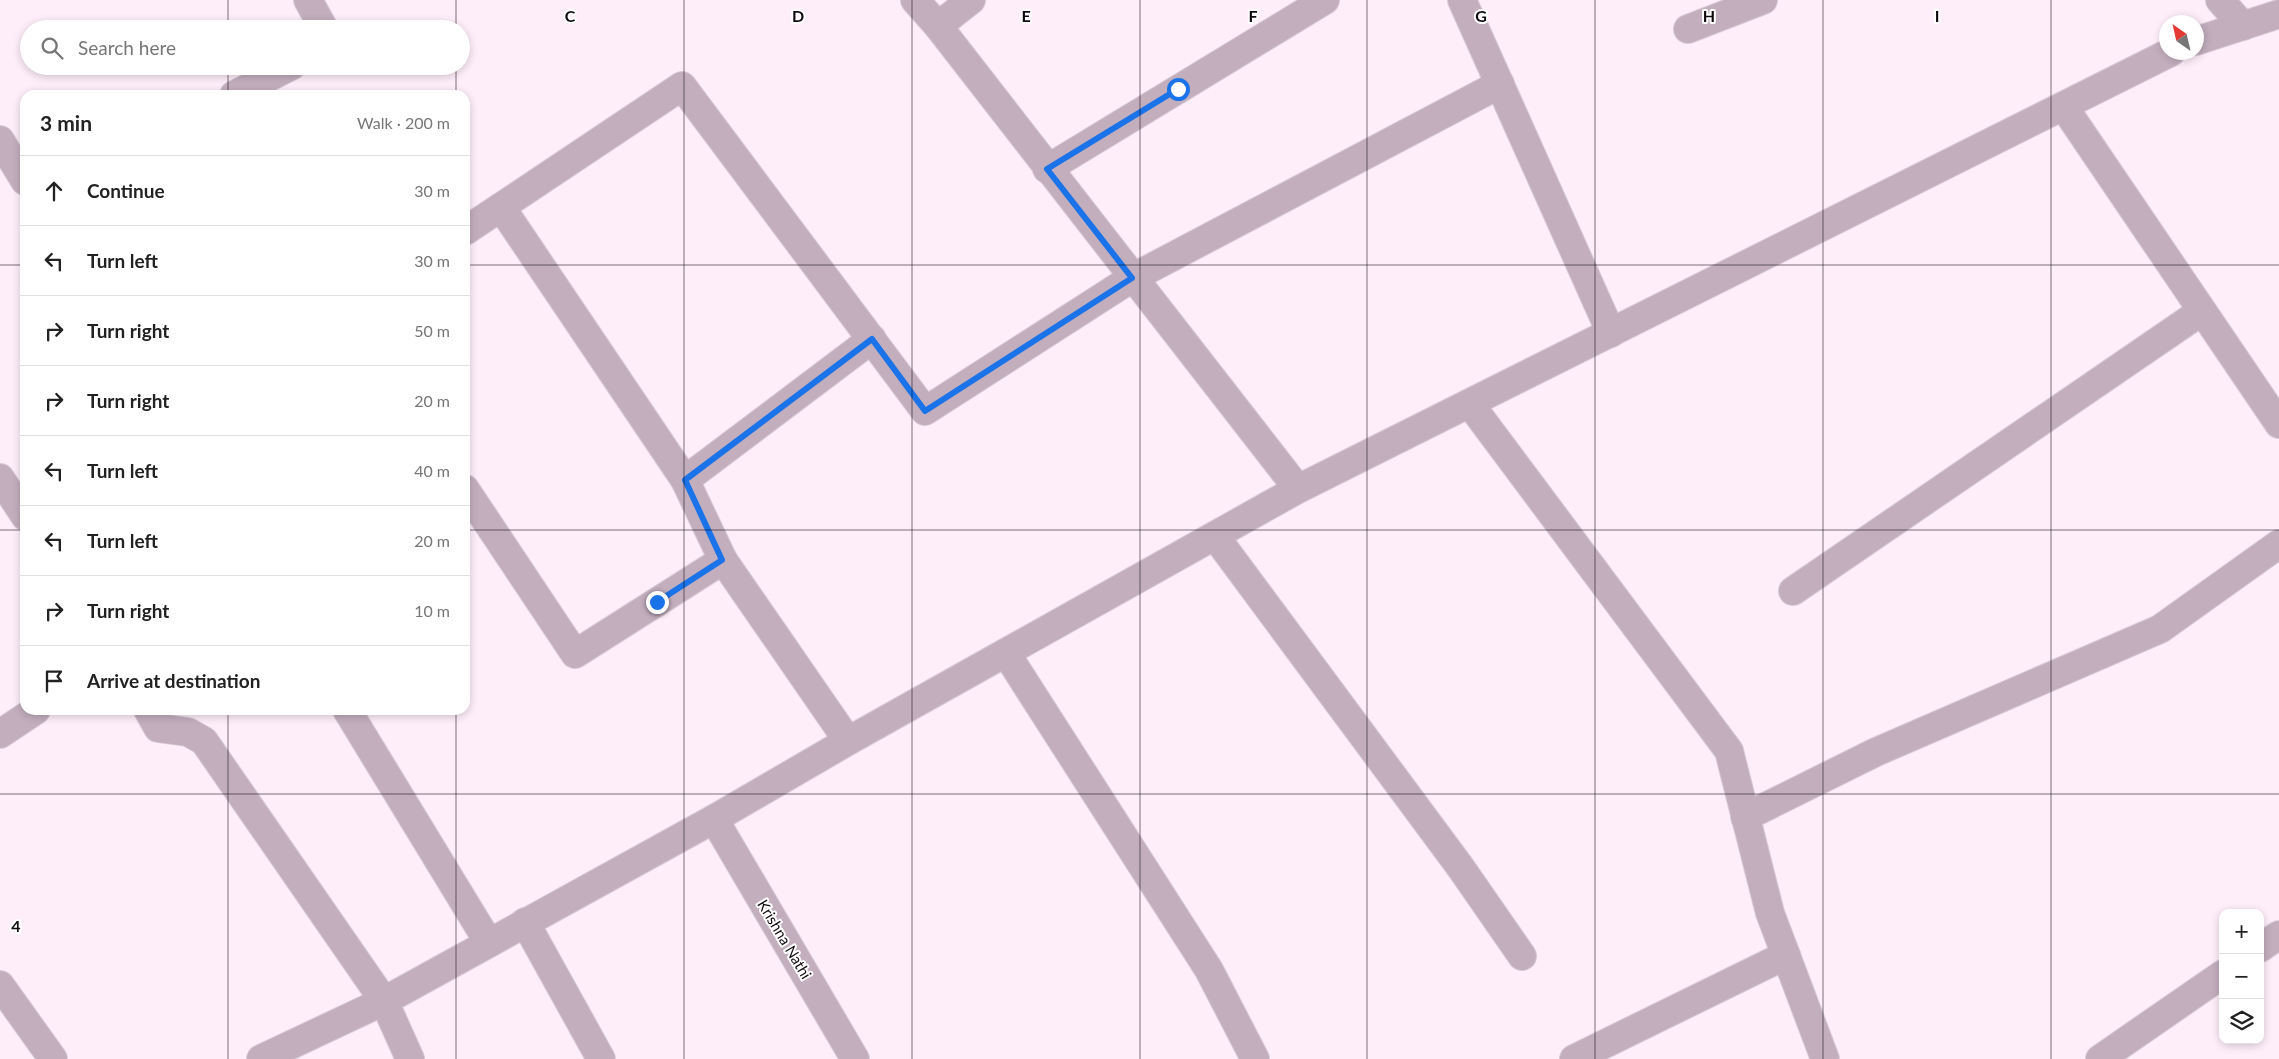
<!DOCTYPE html>
<html lang="en">
<head>
<meta charset="utf-8">
<style>
  :root { --surface:#fff; --page:#f2f2f2; --text:#222; --muted:#767676; --line:#e0e0e0 }
  body { margin:0; font-family:Lato,sans-serif; background:var(--page); color:var(--text) }
  .controls { position:absolute; right:15px; bottom:15px; display:grid; overflow:hidden; border-radius:10px; box-shadow:0 2px 8px #0003 }
  .controls button { width:45px; height:45px; display:grid; place-items:center; padding:0; border:0; border-bottom:1px solid var(--line); background:var(--surface); color:var(--text); font:25px sans-serif }
  .compass { position:absolute; left:2159px; top:15px; width:45px; height:45px; border-radius:50%; background:var(--surface); box-shadow:0 2px 8px #0003; rotate:326deg }
  .stop { position:absolute; width:15px; height:15px; margin:-11px; border:4px solid #1a73e8; border-radius:50%; background:#fff }
  .stop.end { background:#1a73e8; border-color:#fff; box-shadow:0 1px 5px #0008 }
  .list { margin:0; padding:0; list-style:none }
  h2 { display:flex; justify-content:space-between; align-items:center; height:65px; margin:0; padding:0 20px; font-size:21px }
  h2 small { font-size:16px; font-weight:400; color:var(--muted) }
  .list li { display:grid; grid-template-columns:32px 1fr auto; gap:15px; align-items:center; box-sizing:border-box; height:70px; padding:0 20px; border-top:1px solid var(--line) }
  .list b { display:block; font-size:19px; white-space:nowrap }
  .list em { font-size:16px; font-style:normal; color:var(--muted) }
  .icon { flex:none; width:28px; height:28px; fill:none; stroke:currentColor; stroke-width:2; stroke-linecap:round; stroke-linejoin:round }
  .map { position:relative; flex:none; width:2279px; height:1059px; overflow:hidden }
  .search { position:absolute; background:var(--surface); box-shadow:0 2px 8px #0003; left:20px; top:20px; width:450px; height:55px; display:flex; align-items:center; gap:12px; box-sizing:border-box; padding:0 18px; border-radius:28px; color:var(--muted); font-size:19px }
  .panel { position:absolute; background:var(--surface); box-shadow:0 2px 8px #0003; left:20px; top:90px; width:450px; height:625px; border-radius:15px }
  .map>svg:first-child { display:block }
  .lines { fill:none; stroke-linecap:round; stroke-linejoin:round }
  .minor-casing { stroke:#d8cad4; stroke-width:30 }
  .tertiary-casing { stroke:#d8cad4; stroke-width:30 }
  .minor { stroke:#c3aebe; stroke-width:28 }
  .tertiary { stroke:#c3aebe; stroke-width:28 }
  .route { stroke:#1a73e8; stroke-width:6 }
  .grid { fill:none; stroke:#100a0e; stroke-width:1; stroke-opacity:0.55 }
  .labels { text-anchor:middle; dominant-baseline:central; stroke-width:4; stroke-linejoin:round; paint-order:stroke }
  .street-label { font-size:15px; fill:#100a0e; stroke:#fff }
  .grid-label { font-size:16px; text-anchor:middle; font-weight:bold; fill:#100a0e; stroke:#fff; stroke-width:4; stroke-linejoin:round; paint-order:stroke }
</style>
</head>
<body>
<div class="map">
<svg width="2279" height="1059" viewBox="0 0 2279 1059">
  <rect width="100%" height="100%" fill="#feeefa"/>
  <g class="lines">
    <defs>
      <g id="minor">
        <polyline points="308,0 324,29"/>
        <polyline points="915,0 938,26 1298,489"/>
        <polyline points="1462,0 1611,333"/>
        <polyline points="2220,0 2243,26"/>
        <polyline points="938,26 971,0"/>
        <polyline points="1688,29 1763,0"/>
        <polyline points="234,95 291,66"/>
        <polyline points="2064,107 2279,424"/>
        <polyline points="0,140 25,181"/>
        <polyline points="1047,169 1325,0"/>
        <polyline points="501,207 685,480 723,560"/>
        <polyline points="465,231 682,86 925,411 1132,278 1500,84"/>
        <polyline points="1470,404 1729,751 1770,913 1825,1059"/>
        <polyline points="0,478 25,516"/>
        <polyline points="685,480 872,339"/>
        <polyline points="465,489 575,654 723,560 848,741"/>
        <polyline points="1215,536 1461,868 1522,956"/>
        <polyline points="1793,591 2202,311"/>
        <polyline points="1006,653 1209,970 1255,1059"/>
        <polyline points="148,710 158,728 188,732 204,741 384,1001 261,1059"/>
        <polyline points="347,710 489,943"/>
        <polyline points="0,734 36,710"/>
        <polyline points="1745,817 1876,752 2160,629 2279,544"/>
        <polyline points="714,819 855,1059"/>
        <polyline points="525,922 601,1059"/>
        <polyline points="2260,948 2279,935"/>
        <polyline points="0,985 53,1059"/>
        <polyline points="1574,1059 1786,955"/>
        <polyline points="2100,1059 2223,974"/>
      </g>
      <g id="tertiary">
        <polyline points="2196,41 2279,14"/>
        <polyline points="410,1059 384,1001 714,819 848,741 1298,489 2171,52"/>
      </g>
    </defs>
    <use href="#minor" class="minor-casing"/>
    <use href="#tertiary" class="tertiary-casing"/>
    <use href="#minor" class="minor"/>
    <use href="#tertiary" class="tertiary"/>
  </g>
  <g class="lines">
    <polyline class="route" points="657,602 722,560 685,480 872,339 925,411 1132,278 1047,169 1178,89"/>
  </g>
  <path class="grid" d="M228,0V29M456,0V29M684,0V1059M912,0V1059M1140,0V1059M1367,0V1059M1595,0V1059M1823,0V1059M2051,0V1059M228,66V95M456,66V95M0,265H25M465,265H2279M0,530H25M465,530H2279M228,710V1059M456,710V1059M0,794H2279"/>
  <g class="labels">
    <g class="street-label">
      <text transform="translate(785 939) rotate(59)">Krishna Nathi</text>
    </g>
  </g>
  <g class="grid-label">
    <text x="570" y="22">C</text>
    <text x="798" y="22">D</text>
    <text x="1026" y="22">E</text>
    <text x="1253" y="22">F</text>
    <text x="1481" y="22">G</text>
    <text x="1709" y="22">H</text>
    <text x="1937" y="22">I</text>
    <text x="16" y="932">4</text>
  </g>
</svg>
<div class="controls">
<button>+</button>
<button>−</button>
<button><svg class="icon" aria-label="layers" viewBox="0 0 24 24"><path d="M12 4l9 5-9 5-9-5zM3 14l9 5 9-5"/></svg></button>
</div>
<svg class="compass" viewBox="-18 -18 36 36"><path d="M0-13l5 13h-10z" fill="#e53935"/><path d="M0 13l5-13h-10z" fill="#767676"/></svg>
<div class="stop" style="left:1178px;top:89px"></div>
<div class="stop end" style="left:657px;top:602px"></div>
<div class="search"><svg class="icon" aria-label="search" viewBox="0 0 24 24"><circle cx="10" cy="10" r="6"/><path d="M15 15l6 6"/></svg>Search here</div>
<section class="panel">
<h2>3 min<small>Walk · 200 m</small></h2>
<ul class="list">
<li><svg class="icon" aria-label="ahead" viewBox="0 0 24 24"><path d="M12 20V5M6 11l6-6 6 6"/></svg><div><b>Continue</b></div><em>30 m</em></li>
<li><svg class="icon" aria-label="left" viewBox="0 0 24 24"><path d="M17 20v-9H6M10 6l-5 5 5 5"/></svg><div><b>Turn left</b></div><em>30 m</em></li>
<li><svg class="icon" aria-label="right" viewBox="0 0 24 24"><path d="M7 20v-9h11M14 6l5 5-5 5"/></svg><div><b>Turn right</b></div><em>50 m</em></li>
<li><svg class="icon" aria-label="right" viewBox="0 0 24 24"><path d="M7 20v-9h11M14 6l5 5-5 5"/></svg><div><b>Turn right</b></div><em>20 m</em></li>
<li><svg class="icon" aria-label="left" viewBox="0 0 24 24"><path d="M17 20v-9H6M10 6l-5 5 5 5"/></svg><div><b>Turn left</b></div><em>40 m</em></li>
<li><svg class="icon" aria-label="left" viewBox="0 0 24 24"><path d="M17 20v-9H6M10 6l-5 5 5 5"/></svg><div><b>Turn left</b></div><em>20 m</em></li>
<li><svg class="icon" aria-label="right" viewBox="0 0 24 24"><path d="M7 20v-9h11M14 6l5 5-5 5"/></svg><div><b>Turn right</b></div><em>10 m</em></li>
<li><svg class="icon" aria-label="arrive" viewBox="0 0 24 24"><path d="M6 21V4h12l-3 4 3 4H6"/></svg><div><b>Arrive at destination</b></div></li>
</ul>
</section>
</div>
</body>
</html>
